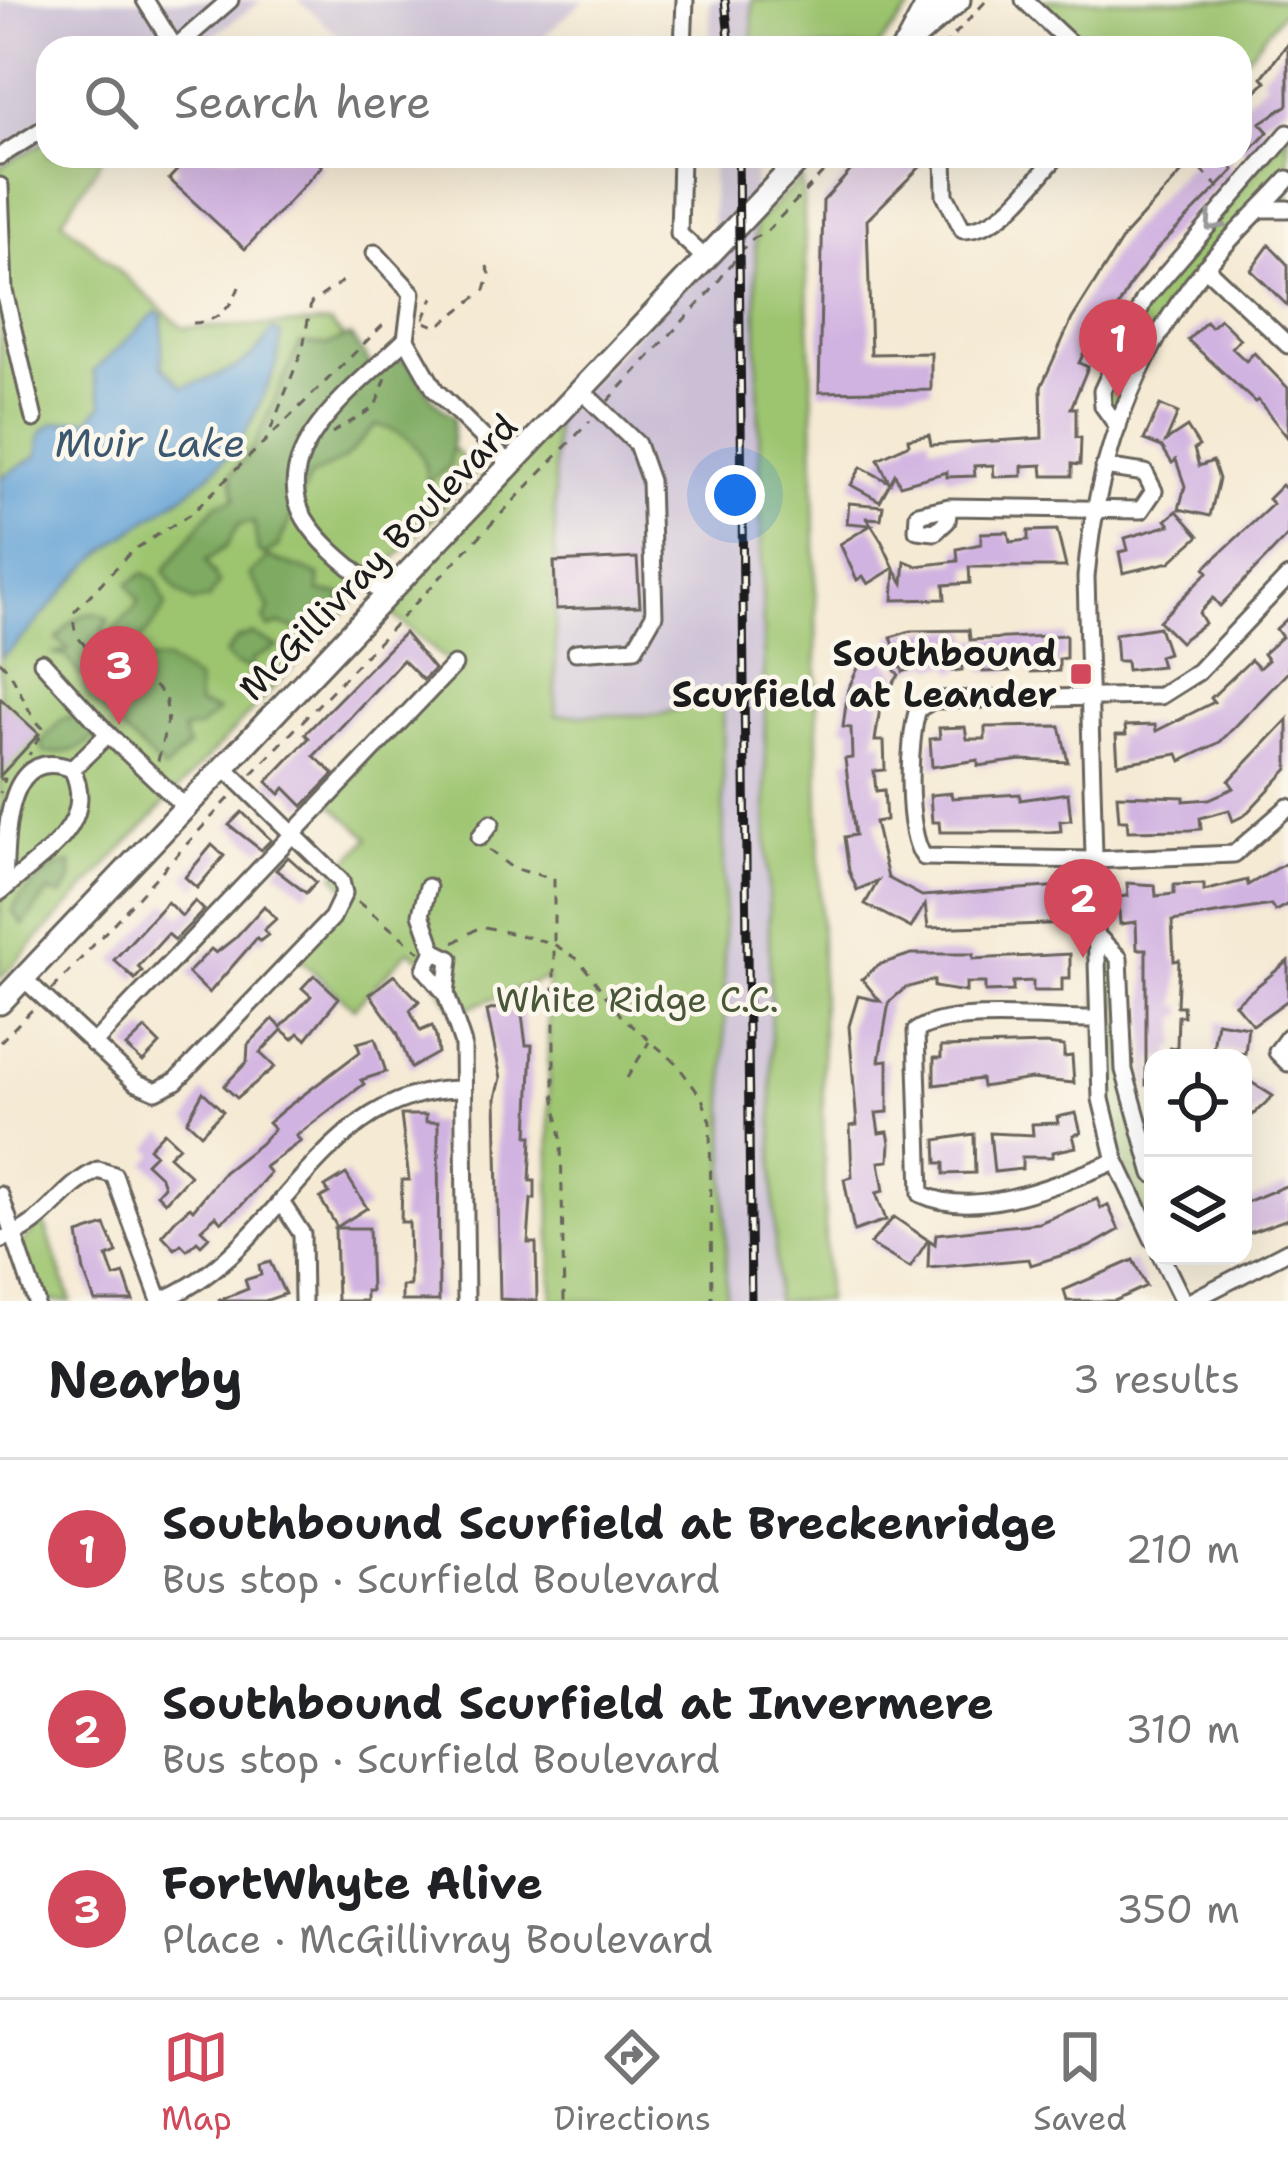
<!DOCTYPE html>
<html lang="en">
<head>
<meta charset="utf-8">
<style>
  :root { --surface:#fff; --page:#f2f2f2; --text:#202124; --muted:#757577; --line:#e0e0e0; --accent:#d1495b }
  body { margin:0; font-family:"Shantell Sans",sans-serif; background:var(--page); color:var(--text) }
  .controls { position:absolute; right:36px; bottom:36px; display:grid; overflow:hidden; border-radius:24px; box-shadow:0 12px 48px #0002 }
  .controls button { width:108px; height:108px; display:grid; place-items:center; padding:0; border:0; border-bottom:3px solid var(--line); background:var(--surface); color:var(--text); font:60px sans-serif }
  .you { position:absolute; left:735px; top:495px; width:42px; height:42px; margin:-30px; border:9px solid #fff; border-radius:50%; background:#1a73e8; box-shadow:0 0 0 18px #1a73e833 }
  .badge { display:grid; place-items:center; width:78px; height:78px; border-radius:50%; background:var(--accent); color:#fff; font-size:39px; font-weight:700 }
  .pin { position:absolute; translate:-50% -99px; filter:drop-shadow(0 3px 6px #0008) }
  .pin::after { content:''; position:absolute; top:63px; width:42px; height:36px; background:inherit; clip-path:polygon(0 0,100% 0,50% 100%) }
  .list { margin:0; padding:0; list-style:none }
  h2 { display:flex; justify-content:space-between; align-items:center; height:156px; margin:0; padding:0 48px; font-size:51px }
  h2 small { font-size:39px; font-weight:400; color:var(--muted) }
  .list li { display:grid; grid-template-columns:78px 1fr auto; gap:36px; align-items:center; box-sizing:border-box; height:180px; padding:0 48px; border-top:3px solid var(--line) }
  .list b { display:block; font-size:45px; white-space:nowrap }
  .list p { margin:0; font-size:39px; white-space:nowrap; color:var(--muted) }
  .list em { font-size:39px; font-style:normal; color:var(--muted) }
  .icon { flex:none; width:66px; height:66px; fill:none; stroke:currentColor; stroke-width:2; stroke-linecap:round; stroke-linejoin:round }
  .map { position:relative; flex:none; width:1288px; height:1301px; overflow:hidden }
  .search { position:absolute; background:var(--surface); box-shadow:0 12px 48px #0002; left:36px; right:36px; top:36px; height:132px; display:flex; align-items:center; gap:30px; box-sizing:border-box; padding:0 42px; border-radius:36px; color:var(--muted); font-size:45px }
  .sheet { height:696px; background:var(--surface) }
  nav { display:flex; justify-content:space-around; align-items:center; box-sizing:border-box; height:168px; border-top:3px solid var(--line); background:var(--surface); font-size:33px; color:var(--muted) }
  nav a { display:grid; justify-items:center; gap:6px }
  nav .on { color:var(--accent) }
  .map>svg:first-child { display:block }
  .industrial { fill:#cbbfd5 }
  .green { fill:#9dc570; stroke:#5c7046; stroke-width:3 }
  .forest { fill:#7eaa62; stroke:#4d633f; stroke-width:3 }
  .water { fill:#64a2d6; stroke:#405f79; stroke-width:3 }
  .building { fill:#d1b3e1 }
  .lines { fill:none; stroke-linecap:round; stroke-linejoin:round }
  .minor-casing { stroke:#68645c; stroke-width:21 }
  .major-casing { stroke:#68645c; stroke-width:27 }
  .path { stroke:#68645c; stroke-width:3; stroke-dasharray:9 9; stroke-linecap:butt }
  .minor { stroke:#fff; stroke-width:15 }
  .major { stroke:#fff; stroke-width:21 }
  .rail-casing { stroke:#1c1c1c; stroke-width:9 }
  .rail { stroke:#fbf7ec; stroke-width:4.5; stroke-dasharray:14; stroke-linecap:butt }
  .oneway { stroke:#999 }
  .poi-dot { fill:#d1495b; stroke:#fbf7ec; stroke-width:4.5 }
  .labels { text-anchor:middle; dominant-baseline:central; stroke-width:9; stroke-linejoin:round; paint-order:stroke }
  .street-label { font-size:36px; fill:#1c1c1c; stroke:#fbf7ec }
  .poi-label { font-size:36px; font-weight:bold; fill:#1c1c1c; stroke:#fbf7ec; text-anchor:end }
  .park-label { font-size:36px; fill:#495739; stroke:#fbf7ec }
  .water-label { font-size:39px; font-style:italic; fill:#3c5870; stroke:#fbf7ec }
</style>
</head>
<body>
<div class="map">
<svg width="1288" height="1301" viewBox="0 0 1288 1301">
  <rect width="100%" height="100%" fill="#fbf7ec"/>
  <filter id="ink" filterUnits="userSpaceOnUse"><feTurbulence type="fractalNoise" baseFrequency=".00833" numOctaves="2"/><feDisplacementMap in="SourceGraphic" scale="24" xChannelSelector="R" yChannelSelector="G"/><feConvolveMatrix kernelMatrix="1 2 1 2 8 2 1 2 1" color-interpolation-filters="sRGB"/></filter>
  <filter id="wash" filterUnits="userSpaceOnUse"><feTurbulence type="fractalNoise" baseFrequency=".004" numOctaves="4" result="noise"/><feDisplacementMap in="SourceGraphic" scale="48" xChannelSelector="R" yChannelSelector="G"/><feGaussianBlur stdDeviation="2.7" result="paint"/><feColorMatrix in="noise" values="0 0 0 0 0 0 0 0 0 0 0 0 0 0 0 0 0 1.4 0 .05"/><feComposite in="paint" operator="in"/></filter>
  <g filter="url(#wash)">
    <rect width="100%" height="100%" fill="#f5ead4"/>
    <g class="industrial">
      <polygon points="0,0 262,0 196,48 48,48 48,140 0,167"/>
      <polygon points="298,0 584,0 531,48 353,48"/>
      <polygon points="710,0 752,0 753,48 710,48"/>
      <polygon points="712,156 754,156 776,1301 726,1301 723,698 658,715 556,716 554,420 713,252"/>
    </g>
    <g class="green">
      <polygon points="752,0 918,0 877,48 753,48"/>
      <polygon points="1035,0 1288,0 1288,5 1240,66 1240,48 1087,48"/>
      <polygon points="1288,133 1288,209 1261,209 1148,348 1118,427 1103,406 1144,300"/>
      <polygon points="48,140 48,156 104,156 62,220 183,328 330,323 476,472 0,979 0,167"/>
      <polygon points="802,178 813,405 826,1301 776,1301 755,224"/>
      <polygon points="554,420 556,715 658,715 723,697 726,1301 552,1301 547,978 455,1013 424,961 409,950 354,1008 294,954 351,893 334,875 369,838 325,798 453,666 380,604"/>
      <polygon points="1096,935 1119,958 1124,1070 1153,1174 1152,1238 1101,1099"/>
      <polygon points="43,1220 71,1301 39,1301 20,1245"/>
    </g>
    <g class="forest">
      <path d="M350,336L373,368L402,360C424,373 421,396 454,417L450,466L427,483C426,448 407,432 376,425L344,459L310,477L278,546L265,555L258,552L254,523L239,524L226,547L206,561L219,583L208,599L193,602L177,591L164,571L216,504L235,499L231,474L254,446L300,343L327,345Z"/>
      <polygon points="269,557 319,575 319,592 347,595 320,622 301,631 281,624 268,628 264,619 270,609 250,575"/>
      <path d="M144,573L156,580L166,606C147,635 135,654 98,657L82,678L66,657L55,654L69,650L57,639C72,620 85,605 109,619L102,631L108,636C116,623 133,614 139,601L128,584Z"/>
      <polygon points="252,634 278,647 252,660 253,670 234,664 225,654 237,639"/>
      <polygon points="144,660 167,660 197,681 198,705 218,711 199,728 183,730 188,747 164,770 88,698 84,684 103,672"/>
      <path d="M83,713L95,735C82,752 65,753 45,753L41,743L62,719Z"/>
      <path d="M71,863V883L61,896L49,891L23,925L13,912C17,893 53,864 71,863Z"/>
    </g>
    <path class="water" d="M156,312L162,315V366L183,387C222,374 250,369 272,330L281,334C280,360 271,379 260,403C223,489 161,501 96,559C61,589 37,629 0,658V478L38,455L41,433L53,423L89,419L103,404L93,372Z"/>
    <g id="blocks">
      <g class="building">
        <polygon points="1288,43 1288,105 1260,123 1268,132 1247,154 1240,147 1240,107 1266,82 1262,77"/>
        <polygon points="180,156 310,156 322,166 245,249 169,179 179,168 174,163"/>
        <polygon points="864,156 915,156 923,164 867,220 871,354 931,353 931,390 819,392 823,201"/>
        <polygon points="1197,156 1234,156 1227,163 1234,170 1158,248 1131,283 1095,350 1087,346 1079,363 1088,367 1071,408 1076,408 1076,437 1081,438 1080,465 1072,464 1072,476 1043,476 1042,465 1022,466 1022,476 994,477 993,465 974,466 975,476 947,477 947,472 900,485 895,474 880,501 851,485 861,467 889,482 878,459 909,444 908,439 929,435 931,445 1042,438 1041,387 1072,319 1125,235"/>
        <polygon points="1269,245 1288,265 1288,306 1251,270"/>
        <polygon points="1220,319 1240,339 1232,348 1246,361 1254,353 1288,388 1288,438 1258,400 1255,402 1188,340 1206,322 1211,327"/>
        <polygon points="1160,405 1178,413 1166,441 1187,427 1199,446 1194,449 1199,466 1213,461 1219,479 1210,516 1179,509 1185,486 1176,460 1172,463 1162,447 1144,440"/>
        <polygon points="1282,485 1288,491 1288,535 1220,606 1213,598 1199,613 1205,623 1180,642 1159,621 1208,572 1205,568 1216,557 1273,504 1268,499"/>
        <polygon points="849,503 883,506 881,519 867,518 882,542 894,568 868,584 863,576 857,580 840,544 871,525 847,523"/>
        <polygon points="1177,511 1199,536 1170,562 1123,573 1119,552 1128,550 1125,538 1170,525 1166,520"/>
        <polygon points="1057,530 1066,567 969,567 970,583 944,585 945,599 893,600 895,570 903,583 905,561 917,566 958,561 957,549 981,544 981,533 1008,532 1010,542 1028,540 1028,531"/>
        <polygon points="637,558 640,606 556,609 554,562"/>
        <polygon points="1288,618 1288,672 1220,742 1181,761 1178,754 1118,764 1116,735 1126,735 1125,726 1155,725 1156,731 1214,702 1211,698 1251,660 1259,668 1268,660 1263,654 1282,637 1276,629"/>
        <polygon points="1159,627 1168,653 1159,656 1162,666 1127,670 1126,661 1117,661 1115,634"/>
        <polygon points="969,630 970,640 1066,635 1066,658 1059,659 1059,671 1031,672 1030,662 1010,662 1010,671 983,672 983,663 962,663 962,670 952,671 951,665 932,667 931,662 903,672 891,637 910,631"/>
        <polygon points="404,633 434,669 423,680 403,660 314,756 334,774 303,806 285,788 280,794 267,782 309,738 305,734"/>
        <polygon points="877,649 899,675 881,701 875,741 884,741 885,770 874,771 876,791 884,790 886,820 875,822 888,878 922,896 1062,886 1071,923 928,928 925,904 911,928 865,904 878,881 857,890 849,871 844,837 855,835 845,759 852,758 851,728 843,727 848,689 860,664"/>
        <polygon points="0,698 39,734 0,776"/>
        <polygon points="1288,719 1288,769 1245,815 1233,821 1229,810 1200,818 1201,829 1190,830 1128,831 1127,820 1119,820 1117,795 1184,797 1184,801 1209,799 1234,788 1229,781"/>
        <polygon points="1060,726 1068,762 1021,760 978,766 978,760 932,767 930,739 940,738 939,728 965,727 967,739 985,739 985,727"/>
        <polygon points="951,793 952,798 1020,794 1020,800 1068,793 1071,820 1060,821 1061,831 1050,832 940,832 939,822 932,822 930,795"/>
        <polygon points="242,812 271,840 261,850 229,825"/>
        <polygon points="212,845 224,856 197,888 185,877"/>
        <polygon points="288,857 316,882 306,893 276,870"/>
        <polygon points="1288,862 1288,904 1275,911 1271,905 1172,921 1174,961 1179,960 1177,1006 1183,1006 1184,1016 1178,1016 1177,1047 1170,1048 1171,1058 1153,1058 1153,1085 1146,1085 1146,949 1137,949 1136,922 1120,924 1118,897 1128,896 1127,883 1155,885 1156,896 1174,894 1174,885 1204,884 1204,891 1247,880 1248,885"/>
        <polygon points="195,901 204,910 175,940 168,934 138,967 142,971 135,979 114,960 167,902 182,916"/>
        <polygon points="264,906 276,919 264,930 268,935 260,941 257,938 209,993 188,973 211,949 216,953 235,938"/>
        <polygon points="911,954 973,954 973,959 1070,954 1070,978 1062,978 1062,991 1033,991 1033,981 1013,982 1013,991 985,992 985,983 966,983 966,992 934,987 934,980 905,988 889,1002 879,1061 888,1060 888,1112 876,1113 879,1133 888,1132 890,1143 889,1161 879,1162 884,1191 876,1193 886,1220 854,1231 844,1179 852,1177 850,1126 857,1125 849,1026 858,996 880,1001 862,979 878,965"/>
        <polygon points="1288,961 1288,1000 1253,1025 1235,1004"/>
        <polygon points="314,975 339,998 306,1039 299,1033 293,1039 282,1030 260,1053 275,1067 237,1098 224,1086 247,1062 248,1045 273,1019 281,1027 311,996 302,988"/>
        <polygon points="394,975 419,1001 410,1010 420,1031 432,1026 436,1036 438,1053 411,1068 397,1032 370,994"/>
        <polygon points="519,992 526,1045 532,1045 528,1136 532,1136 530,1181 535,1181 535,1199 531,1199 528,1243 536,1243 537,1301 500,1299 496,1098 501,1078 487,1011 500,1007 497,1000"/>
        <polygon points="1217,1022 1248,1027 1245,1053 1213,1049"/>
        <polygon points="145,1029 160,1044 143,1062 126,1047"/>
        <polygon points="375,1038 386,1072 361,1080 364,1084 296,1136 301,1141 265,1167 270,1173 241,1206 221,1222 216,1216 201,1229 209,1237 201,1245 197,1241 187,1250 181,1244 175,1249 162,1235 176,1219 190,1207 193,1210 224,1172 260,1144 274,1129 268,1123 282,1111 360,1052 357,1043"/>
        <polygon points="1046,1044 1064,1046 1064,1057 1072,1056 1074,1083 1031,1079 982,1087 981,1079 934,1085 934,1058 941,1058 941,1047"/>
        <polygon points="1243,1077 1273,1096 1243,1124"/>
        <polygon points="203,1092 223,1111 201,1134 187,1121"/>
        <polygon points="1076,1113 1081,1133 1073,1135 1076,1147 1053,1152 1053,1157 1022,1157 1022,1169 994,1172 990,1133 1033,1135 1032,1124 1058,1123 1057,1117"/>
        <polygon points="401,1115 426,1115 426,1122 438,1122 439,1301 402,1301 402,1286 410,1286 410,1261 409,1222 401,1222 402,1180 409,1180"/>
        <polygon points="164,1132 179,1146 169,1156 190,1175 165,1202 157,1194 164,1186 161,1177 146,1163 155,1154 149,1148"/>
        <polygon points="974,1134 975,1173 944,1174 944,1163 937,1163 936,1140"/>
        <polygon points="346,1174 367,1208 337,1227 320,1198 329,1193 325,1187"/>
        <polygon points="1288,1185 1288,1219 1243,1235 1244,1203"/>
        <polygon points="1097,1199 1101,1208 1108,1205 1119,1230 1089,1247 1031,1265 1029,1259 928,1268 929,1240 935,1244 936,1234 1039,1223"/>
        <polygon points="894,1217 928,1240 910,1268 870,1244"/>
        <polygon points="105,1225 117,1253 107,1257 114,1277 124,1274 133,1301 95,1301 84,1272 78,1234"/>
        <polygon points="335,1228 369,1228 371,1291 366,1291 366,1301 337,1301"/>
        <polygon points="1133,1260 1146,1286 1114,1301 1067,1301 1064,1290"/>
        <polygon points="270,1262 285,1294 265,1301 218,1301 248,1289 245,1280 261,1275 259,1265"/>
      </g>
    </g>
  </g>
  <g filter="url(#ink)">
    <use href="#blocks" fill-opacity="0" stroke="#68645c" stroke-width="3"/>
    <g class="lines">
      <defs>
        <g id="minor">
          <polyline points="145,0 175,48"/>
          <polyline points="1024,0 1075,48"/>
          <polyline points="175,48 230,0"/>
          <polyline points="683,48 685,0"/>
          <polyline points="0,156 48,126"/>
          <polyline points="681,156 679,234 706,259"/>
          <path d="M944,156L945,195L963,230C1003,230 1032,183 1057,156"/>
          <polyline points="0,186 4,291 34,419"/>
          <polyline points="1261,209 1288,209"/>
          <polyline points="375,253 412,293 406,339 435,390 511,465"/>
          <polyline points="1205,267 1288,345"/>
          <polyline points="1118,427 1103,406 1102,391 1144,300 1288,133"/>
          <polyline points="949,507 918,514 917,530 935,532 947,521 949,507 1141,510 1154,491 1145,473 1104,467"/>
          <path d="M1288,577L1198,672L1160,696L933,700L918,709C908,739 905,832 924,857L1095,860L1234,854L1288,807"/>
          <path d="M386,597C360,574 323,549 305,519C264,450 362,383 406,339"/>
          <polyline points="576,652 635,648 654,615 650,481 637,444 582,391"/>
          <polyline points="42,662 108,734"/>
          <polyline points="72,769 108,734 184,806"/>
          <polyline points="480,837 491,823"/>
          <polyline points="428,887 421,914 434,951"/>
          <path d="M0,892L4,889C42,854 99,825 72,769C2,742 6,844 4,889"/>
          <polyline points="1096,935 1119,958 1124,1070 1153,1174"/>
          <polygon points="434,951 450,959 446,994 425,969"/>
          <polyline points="23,978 135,1082 156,1091 176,1081 332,918 344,893 341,881 223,766"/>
          <polyline points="446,994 463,1044 466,1301"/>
          <path d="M1096,1019C1054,1020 948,1007 916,1031L921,1194C978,1221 1063,1182 1116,1161"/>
          <polyline points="1288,1037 1277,1052 1288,1063"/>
          <polyline points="93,1044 454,665"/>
          <polyline points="0,1195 36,1301"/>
          <polyline points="281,1202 302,1234 303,1301"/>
          <path d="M1153,1239L1116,1161L1101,1099L1086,577C1096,464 1133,356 1205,268C1230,237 1261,209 1288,179"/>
          <path d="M0,1240C49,1224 58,1189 98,1170L114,1175L160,1301C283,1252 318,1088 463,1089"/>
          <polyline points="1161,1256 1183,1301"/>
          <polyline points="1191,1301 1288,1251"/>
        </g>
        <g id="major">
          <polyline points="906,45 930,0"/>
          <polyline points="903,48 959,0"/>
          <polyline points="0,1003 803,156"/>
        </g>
      </defs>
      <use href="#minor" class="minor-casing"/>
      <use href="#major" class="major-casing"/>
      <g class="path">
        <polyline points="942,48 987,0"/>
        <polyline points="1188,156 1220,189"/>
        <polyline points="424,319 433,297"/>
        <polyline points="425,322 437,327 485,290 490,274 484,259"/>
        <path d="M193,323C216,322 231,309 239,287"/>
        <polyline points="608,401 710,292 749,241 767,231 839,156"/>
        <polyline points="271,429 303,348 311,303 343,281"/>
        <polyline points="332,433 375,407 387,375"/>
        <path d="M0,661C21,681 23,711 44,729L29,755"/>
        <path d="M158,761L168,717L165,696C158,690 150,681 142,675C118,660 65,653 75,611L132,551L192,513L385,323"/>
        <polyline points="252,774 590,421"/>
        <polyline points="0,779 5,779 0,793"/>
        <polyline points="489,850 512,868 554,879 554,1093 561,1138 564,1301"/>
        <polyline points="358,902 420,952"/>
        <polyline points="0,909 0,912"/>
        <polyline points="454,943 481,926 552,943 579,960 622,1017 675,1062 702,1098 710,1122 712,1301"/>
        <polyline points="52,990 233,794"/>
        <polyline points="0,1042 33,1009"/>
        <polyline points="627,1078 649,1042"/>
      </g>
      <use href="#minor" class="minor"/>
      <use href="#major" class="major"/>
      <defs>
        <g id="rail">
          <polyline points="725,0 730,48"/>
          <polyline points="738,156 751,1301"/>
        </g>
      </defs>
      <use href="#rail" class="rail-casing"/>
      <use href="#rail" class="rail"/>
    </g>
    <defs><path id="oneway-chevron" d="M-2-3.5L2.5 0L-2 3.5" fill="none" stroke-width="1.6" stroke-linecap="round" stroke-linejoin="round" transform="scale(3)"/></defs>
    <use class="oneway" href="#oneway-chevron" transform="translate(1213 223) rotate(132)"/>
  </g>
  <rect class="poi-dot" x="1069" y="662" width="24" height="24" rx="6"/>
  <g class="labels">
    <g class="street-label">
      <text transform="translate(378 557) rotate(-46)">McGillivray Boulevard</text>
    </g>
    <g class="poi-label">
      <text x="1057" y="653">Southbound<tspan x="1057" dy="41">Scurfield at Leander</tspan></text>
    </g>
    <g class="park-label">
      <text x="637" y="999">White Ridge C.C.</text>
    </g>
    <g class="water-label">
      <text x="150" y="443">Muir Lake</text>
    </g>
  </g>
</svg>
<div class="controls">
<button><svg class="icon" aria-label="locate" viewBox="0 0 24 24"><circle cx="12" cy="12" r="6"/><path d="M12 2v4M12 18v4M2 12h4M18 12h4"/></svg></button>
<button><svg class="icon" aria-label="layers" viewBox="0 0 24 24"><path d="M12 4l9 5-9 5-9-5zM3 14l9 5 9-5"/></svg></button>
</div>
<div class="you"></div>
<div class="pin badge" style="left:1118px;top:398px">1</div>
<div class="pin badge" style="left:1083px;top:958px">2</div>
<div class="pin badge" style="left:119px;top:725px">3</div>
<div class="search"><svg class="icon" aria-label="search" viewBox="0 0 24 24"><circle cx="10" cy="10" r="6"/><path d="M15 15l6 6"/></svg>Search here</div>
</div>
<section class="sheet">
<h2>Nearby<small>3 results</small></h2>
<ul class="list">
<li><span class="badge">1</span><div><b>Southbound Scurfield at Breckenridge</b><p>Bus stop · Scurfield Boulevard</p></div><em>210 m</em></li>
<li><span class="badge">2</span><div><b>Southbound Scurfield at Invermere</b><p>Bus stop · Scurfield Boulevard</p></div><em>310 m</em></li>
<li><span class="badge">3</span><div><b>FortWhyte Alive</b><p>Place · McGillivray Boulevard</p></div><em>350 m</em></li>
</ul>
</section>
<nav>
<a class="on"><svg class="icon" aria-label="map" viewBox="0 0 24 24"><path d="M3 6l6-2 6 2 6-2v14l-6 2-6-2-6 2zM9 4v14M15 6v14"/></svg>Map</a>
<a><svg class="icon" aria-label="directions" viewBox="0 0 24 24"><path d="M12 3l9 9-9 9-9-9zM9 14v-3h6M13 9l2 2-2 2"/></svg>Directions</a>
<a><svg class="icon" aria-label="saved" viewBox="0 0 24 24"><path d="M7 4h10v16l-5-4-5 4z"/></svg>Saved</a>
</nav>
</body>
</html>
